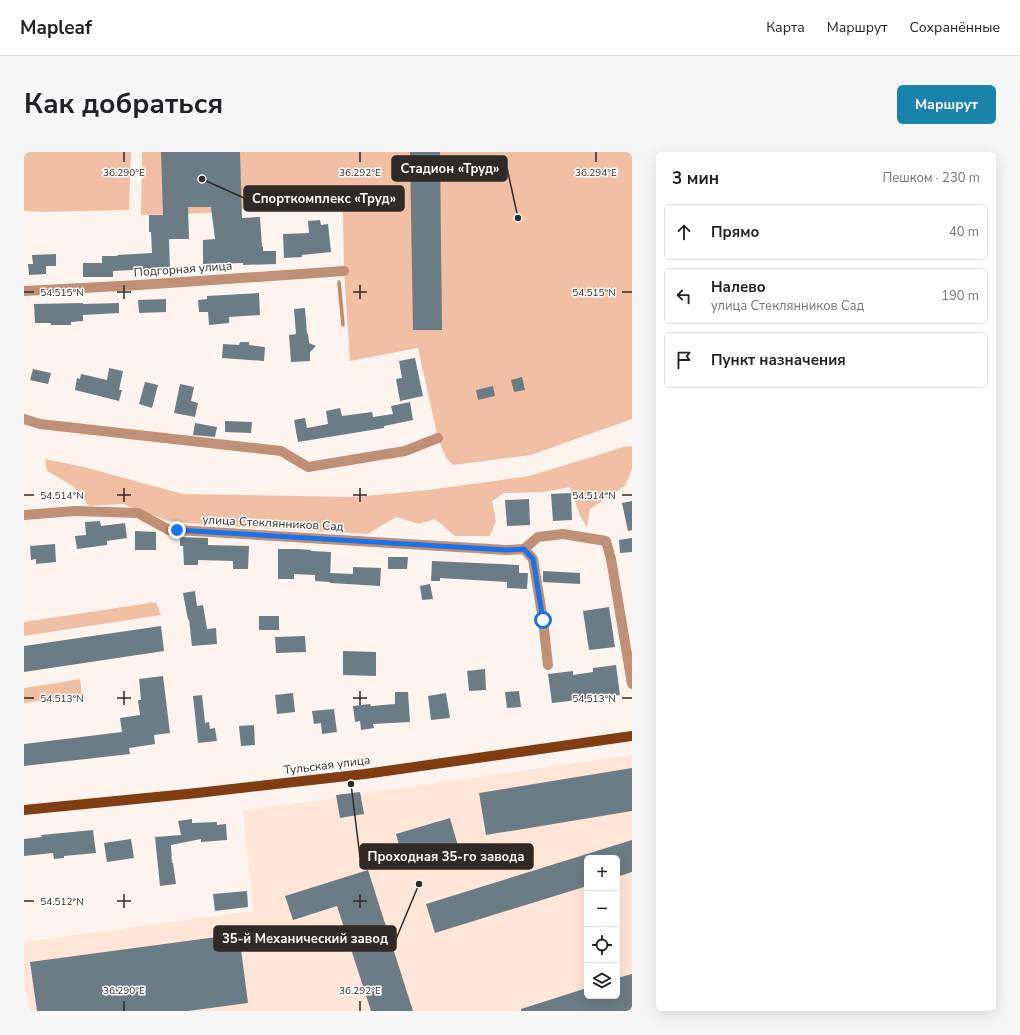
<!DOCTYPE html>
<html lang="ru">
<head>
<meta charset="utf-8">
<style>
  :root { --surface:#fff; --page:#f6f6f6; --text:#202124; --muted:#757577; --line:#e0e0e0; --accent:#1983ac }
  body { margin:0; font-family:"Nunito Sans",sans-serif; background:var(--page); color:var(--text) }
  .controls { position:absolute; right:12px; bottom:12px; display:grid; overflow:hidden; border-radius:6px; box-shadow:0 4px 16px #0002 }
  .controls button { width:36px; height:36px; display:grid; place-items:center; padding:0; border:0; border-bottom:1px solid var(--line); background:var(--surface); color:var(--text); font:20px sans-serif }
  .stop { position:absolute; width:12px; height:12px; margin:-9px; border:3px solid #1a73e8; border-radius:50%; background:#fff }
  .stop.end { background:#1a73e8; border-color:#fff; box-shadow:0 1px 4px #0008 }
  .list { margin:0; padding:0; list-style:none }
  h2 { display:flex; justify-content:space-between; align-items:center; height:52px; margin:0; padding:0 16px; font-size:17px }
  h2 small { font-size:13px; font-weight:400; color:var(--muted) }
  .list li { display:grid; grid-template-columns:26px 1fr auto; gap:12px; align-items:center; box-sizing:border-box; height:56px; margin:0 8px 8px; padding:0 8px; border:1px solid var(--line); border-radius:6px }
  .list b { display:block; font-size:15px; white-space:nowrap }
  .list p { margin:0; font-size:13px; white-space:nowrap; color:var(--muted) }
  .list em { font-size:13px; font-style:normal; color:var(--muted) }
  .icon { flex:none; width:22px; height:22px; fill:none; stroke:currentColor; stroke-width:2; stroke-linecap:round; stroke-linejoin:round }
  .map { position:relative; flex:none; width:608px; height:859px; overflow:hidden; border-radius:6px }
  header { display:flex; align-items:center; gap:24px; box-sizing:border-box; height:56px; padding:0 20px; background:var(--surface); border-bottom:1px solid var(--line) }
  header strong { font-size:19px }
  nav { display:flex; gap:22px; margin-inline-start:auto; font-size:14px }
  .intro { display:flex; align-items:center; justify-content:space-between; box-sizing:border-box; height:96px; padding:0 24px }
  h1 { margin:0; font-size:28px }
  .button { padding:10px 18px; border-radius:6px; background:var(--accent); color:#fff; font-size:14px; font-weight:700 }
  main { display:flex; gap:24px; padding:0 24px }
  aside { flex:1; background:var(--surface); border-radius:6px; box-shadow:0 4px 16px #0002 }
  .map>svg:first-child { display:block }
  .built { fill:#ffe6d9; fill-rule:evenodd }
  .green { fill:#f1bfa3 }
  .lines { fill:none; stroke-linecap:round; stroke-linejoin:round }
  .stream { stroke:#c68662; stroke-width:3.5 }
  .building { fill:#6c7c84 }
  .minor { stroke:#bf9075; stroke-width:10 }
  .major { stroke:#7f3e13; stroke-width:10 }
  .route { stroke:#1a73e8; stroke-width:5 }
  .ticks { fill:none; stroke:#302a27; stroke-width:1.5 }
  .labels { text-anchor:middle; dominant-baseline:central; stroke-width:3; stroke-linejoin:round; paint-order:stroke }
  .street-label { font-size:12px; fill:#302a27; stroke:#fff }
  .ticks-label { font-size:10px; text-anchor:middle; fill:#302a27; stroke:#fff; stroke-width:3; stroke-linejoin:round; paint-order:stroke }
  .leader { fill:none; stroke:#302a27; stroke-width:1.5 }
  .callout-dot { fill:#302a27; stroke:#fff; stroke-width:1.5 }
  .callout { fill:#302a27; stroke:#302a27; stroke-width:1.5 }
  .callout-label { font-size:13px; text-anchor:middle; font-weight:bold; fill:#fff }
</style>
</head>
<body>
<header>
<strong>Mapleaf</strong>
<nav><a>Карта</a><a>Маршрут</a><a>Сохранённые</a></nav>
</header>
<div class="intro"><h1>Как добраться</h1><a class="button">Маршрут</a></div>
<main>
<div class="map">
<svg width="608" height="859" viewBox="0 0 608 859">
  <rect width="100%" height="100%" fill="#fef4ef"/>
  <path class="built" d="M608,603V859H7L0,832V790L229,759L219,659L312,646V643L336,640L337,642ZM563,706H593V844H563Z"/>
  <g class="green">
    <polygon points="0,0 107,0 105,58 20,60 0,59"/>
    <polygon points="118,0 608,0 608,267 507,303 429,313 422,306 414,286 394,196 326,209 320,119 319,56 313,46 250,49 225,52 219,57 187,61 117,63"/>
    <polygon points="608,294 608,317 601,334 566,357 563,375 556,364 546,335 520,340 480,341 468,349 472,369 466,384 431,384 411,367 395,372 372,365 344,382 198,374 144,369 99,352 65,354 49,334 23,319 21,307 60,315 159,342 331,345 404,338 505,324 558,308 599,295"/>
    <polygon points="132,450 137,463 0,484 0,470"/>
    <polygon points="56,527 58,542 0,551 0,536"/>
  </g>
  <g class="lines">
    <polyline class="stream" points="315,130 319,173"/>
  </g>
  <g class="building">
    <polygon points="137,0 216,0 218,66 236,65 238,95 239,94 239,99 252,99 252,112 219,113 219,111 179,112 179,88 191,87 187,55 164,55 165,87 145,87 146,118 128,118 128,117 89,119 89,125 59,125 59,111 78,111 78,104 94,104 93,103 128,101 127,80 125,80 125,63 139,63"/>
    <polygon points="386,0 416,0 418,178 389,178"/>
    <polygon points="296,68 297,73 304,72 307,100 278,103 278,105 260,106 259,82 285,81 284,69"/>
    <polygon points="32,102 32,114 22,114 22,122 5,123 4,112 9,112 8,103"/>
    <polygon points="235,141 236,163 205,165 205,171 185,173 184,160 175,160 174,148 183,147 183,144"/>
    <polygon points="142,147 142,160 115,161 114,148"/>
    <polygon points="59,151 59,152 95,151 95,161 59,163 59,169 47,170 47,173 27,173 27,171 11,171 10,152"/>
    <polygon points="281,156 283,182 284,181 285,191 292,194 286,200 286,209 267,210 265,183 272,182 270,157"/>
    <polygon points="216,190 225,190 225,193 241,195 240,209 198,206 199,192 215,193"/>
    <polygon points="391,206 399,244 376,249 372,227 378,226 375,209"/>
    <polygon points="85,216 99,219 95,238 98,238 95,249 51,238 53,226 56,227 57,222 83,228"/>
    <polygon points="9,217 27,221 24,232 6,228"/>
    <polygon points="498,225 501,238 490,240 487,228"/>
    <polygon points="121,230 134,233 128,256 115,252"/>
    <polygon points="156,232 170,235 167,249 174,251 171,265 150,261"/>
    <polygon points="469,234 471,244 454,248 452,238"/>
    <polygon points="386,250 389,268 360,274 360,276 274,290 270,268 281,266 283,276 304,272 302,259 316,256 318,264 348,260 349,265 369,262 367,254"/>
    <polygon points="201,269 228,270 227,281 201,280"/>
    <polygon points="171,271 193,275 191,285 169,283"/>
    <polygon points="547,341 548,368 529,369 527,342"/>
    <polygon points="505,347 506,373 483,374 481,348"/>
    <polygon points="608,349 608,378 604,379 598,351"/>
    <polygon points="76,369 77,374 101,371 103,386 83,389 83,393 53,397 51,384 62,383 61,370"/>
    <polygon points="111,379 132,380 132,398 111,398"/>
    <polygon points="156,385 184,386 184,393 225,394 224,417 209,417 209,409 174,408 174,413 160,413 159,394 156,394"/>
    <polygon points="608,386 608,400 596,401 595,388"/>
    <polygon points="31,392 32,410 12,412 12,407 7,408 6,394"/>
    <polygon points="254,397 273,397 287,398 287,399 307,400 306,430 291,429 291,423 270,422 270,427 254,427"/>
    <polygon points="364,405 384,405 383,417 364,417"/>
    <polygon points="408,409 495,413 495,421 504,421 503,437 483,436 483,430 416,426 416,429 407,429"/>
    <polygon points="329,415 357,416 356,434 306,431 306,421 329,422"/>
    <polygon points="519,419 556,421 556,432 519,430"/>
    <polygon points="406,432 409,447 398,448 396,434"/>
    <polygon points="171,439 173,454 179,453 183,477 192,476 193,492 168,494 165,467 164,468 159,441"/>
    <polygon points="585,455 591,495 565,498 559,459"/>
    <rect x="235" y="464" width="20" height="14"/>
    <polygon points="137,474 140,499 0,520 0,494"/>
    <polygon points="281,484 282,500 252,501 251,485"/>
    <polygon points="319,499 352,500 352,524 319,523"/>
    <polygon points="592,513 596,543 528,551 524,522 549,519 549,523 569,520 569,516"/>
    <polygon points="461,517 462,538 445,539 443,519"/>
    <polygon points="139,524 146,581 130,583 131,592 105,596 106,602 0,614 0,592 98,580 96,566 116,563 114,548 117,548 115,527"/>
    <polygon points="495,539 497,555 483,556 481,540"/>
    <polygon points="371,540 384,540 386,570 349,572 350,576 337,578 336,569 331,570 329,554 346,552 347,554 371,552"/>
    <polygon points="269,541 271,560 253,562 251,543"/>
    <polygon points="422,541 426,566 407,568 404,544"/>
    <polygon points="178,543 181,571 185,570 186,577 191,576 193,589 174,591 169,544"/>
    <polygon points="310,557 313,580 298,582 297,571 290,572 288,559"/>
    <polygon points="230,573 231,593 217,594 215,574"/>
    <polygon points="608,616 608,659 462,683 455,641"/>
    <polygon points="336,640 340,662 316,666 312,643"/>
    <polygon points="426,666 436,701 382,717 372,682"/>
    <polygon points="168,667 168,671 193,670 193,673 202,672 203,688 177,690 177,687 147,693 148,711 149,711 152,732 136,734 131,685 157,683 154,669"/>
    <polygon points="69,678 72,701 40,704 40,706 30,707 29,701 0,704 0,687 18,685 17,683"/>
    <polygon points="107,687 110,706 83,710 80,691"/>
    <polygon points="608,688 608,720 593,725 593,706 563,706 563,734 411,781 402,752"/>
    <polygon points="344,718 389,859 347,859 313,754 269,768 261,744"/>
    <polygon points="223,739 224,755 191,759 189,742"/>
    <polygon points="215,782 224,851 164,859 13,859 6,810"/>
    <polygon points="608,822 608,859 497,859 497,857 563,836 563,844 593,844 593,826"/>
  </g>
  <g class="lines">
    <g class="minor">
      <polyline points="0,139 115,133 320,119"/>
      <polyline points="0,267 16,272 257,299 284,315 381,299 414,286"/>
      <polyline points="0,363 51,359 114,361 145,378 153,378 482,398 500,397"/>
      <polyline points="500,397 514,385 539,382 582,389 587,407 608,532"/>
      <polyline points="500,397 509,407 519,468 524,513"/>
    </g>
    <polyline class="major" points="0,658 173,641 341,622 608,584"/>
  </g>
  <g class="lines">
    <polyline class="route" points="153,378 482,398 500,397 509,407 519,468"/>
  </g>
  <path class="ticks" d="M100,0V10M336,0V10M572,0V10M100,133V147M336,133V147M0,140H10M93,140H107M329,140H343M598,140H608M100,336V350M336,336V350M0,343H10M93,343H107M329,343H343M598,343H608M100,539V553M336,539V553M0,546H10M93,546H107M329,546H343M598,546H608M100,742V756M336,742V756M0,749H10M93,749H107M329,749H343M100,849V859M336,849V859"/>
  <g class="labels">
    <g class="street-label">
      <text transform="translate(159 117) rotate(-4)">Подгорная улица</text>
      <text transform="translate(249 371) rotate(3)">улица Стеклянников Сад</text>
      <text transform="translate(303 613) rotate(-7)">Тульская улица</text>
    </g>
  </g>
  <g class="ticks-label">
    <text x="100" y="24">36.290°E</text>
    <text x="336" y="24">36.292°E</text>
    <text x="572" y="24">36.294°E</text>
    <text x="38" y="144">54.515°N</text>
    <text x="570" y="144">54.515°N</text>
    <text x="38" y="347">54.514°N</text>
    <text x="570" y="347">54.514°N</text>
    <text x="38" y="550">54.513°N</text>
    <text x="570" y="550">54.513°N</text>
    <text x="38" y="753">54.512°N</text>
    <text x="100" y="842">36.290°E</text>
    <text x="336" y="842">36.292°E</text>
  </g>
  <path class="leader" d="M494 66L483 16M178 27L220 46M327 632L336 705M395 732L372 787"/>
  <g class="callout-dot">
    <circle cx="494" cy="66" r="4"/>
    <circle cx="178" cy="27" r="4"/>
    <circle cx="327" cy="632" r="4"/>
    <circle cx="395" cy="732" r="4"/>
  </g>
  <g class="callout">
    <rect x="368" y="4" width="115" height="25" rx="4"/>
    <rect x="220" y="34" width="160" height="25" rx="4"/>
    <rect x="336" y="692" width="173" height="25" rx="4"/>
    <rect x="190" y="774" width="182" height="25" rx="4"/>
  </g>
  <g class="callout-label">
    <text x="426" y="21">Стадион «Труд»</text>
    <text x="300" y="51">Спорткомплекс «Труд»</text>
    <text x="422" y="709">Проходная 35-го завода</text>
    <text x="281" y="791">35-й Механический завод</text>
  </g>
</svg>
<div class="controls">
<button>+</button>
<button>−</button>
<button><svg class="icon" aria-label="locate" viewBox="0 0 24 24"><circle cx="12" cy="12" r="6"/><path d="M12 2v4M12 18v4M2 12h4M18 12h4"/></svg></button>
<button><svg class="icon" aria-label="layers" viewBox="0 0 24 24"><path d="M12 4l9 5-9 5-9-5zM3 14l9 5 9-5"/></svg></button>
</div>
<div class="stop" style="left:519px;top:468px"></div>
<div class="stop end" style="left:153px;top:378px"></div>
</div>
<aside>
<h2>3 мин<small>Пешком · 230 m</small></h2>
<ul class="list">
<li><svg class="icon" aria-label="ahead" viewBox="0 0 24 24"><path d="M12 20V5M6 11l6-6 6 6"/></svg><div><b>Прямо</b></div><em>40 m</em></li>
<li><svg class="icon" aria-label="left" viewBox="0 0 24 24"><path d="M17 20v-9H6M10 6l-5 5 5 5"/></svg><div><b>Налево</b><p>улица Стеклянников Сад</p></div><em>190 m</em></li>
<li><svg class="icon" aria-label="arrive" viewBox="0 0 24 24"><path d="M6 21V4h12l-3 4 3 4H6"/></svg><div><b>Пункт назначения</b></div></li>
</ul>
</aside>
</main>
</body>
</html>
